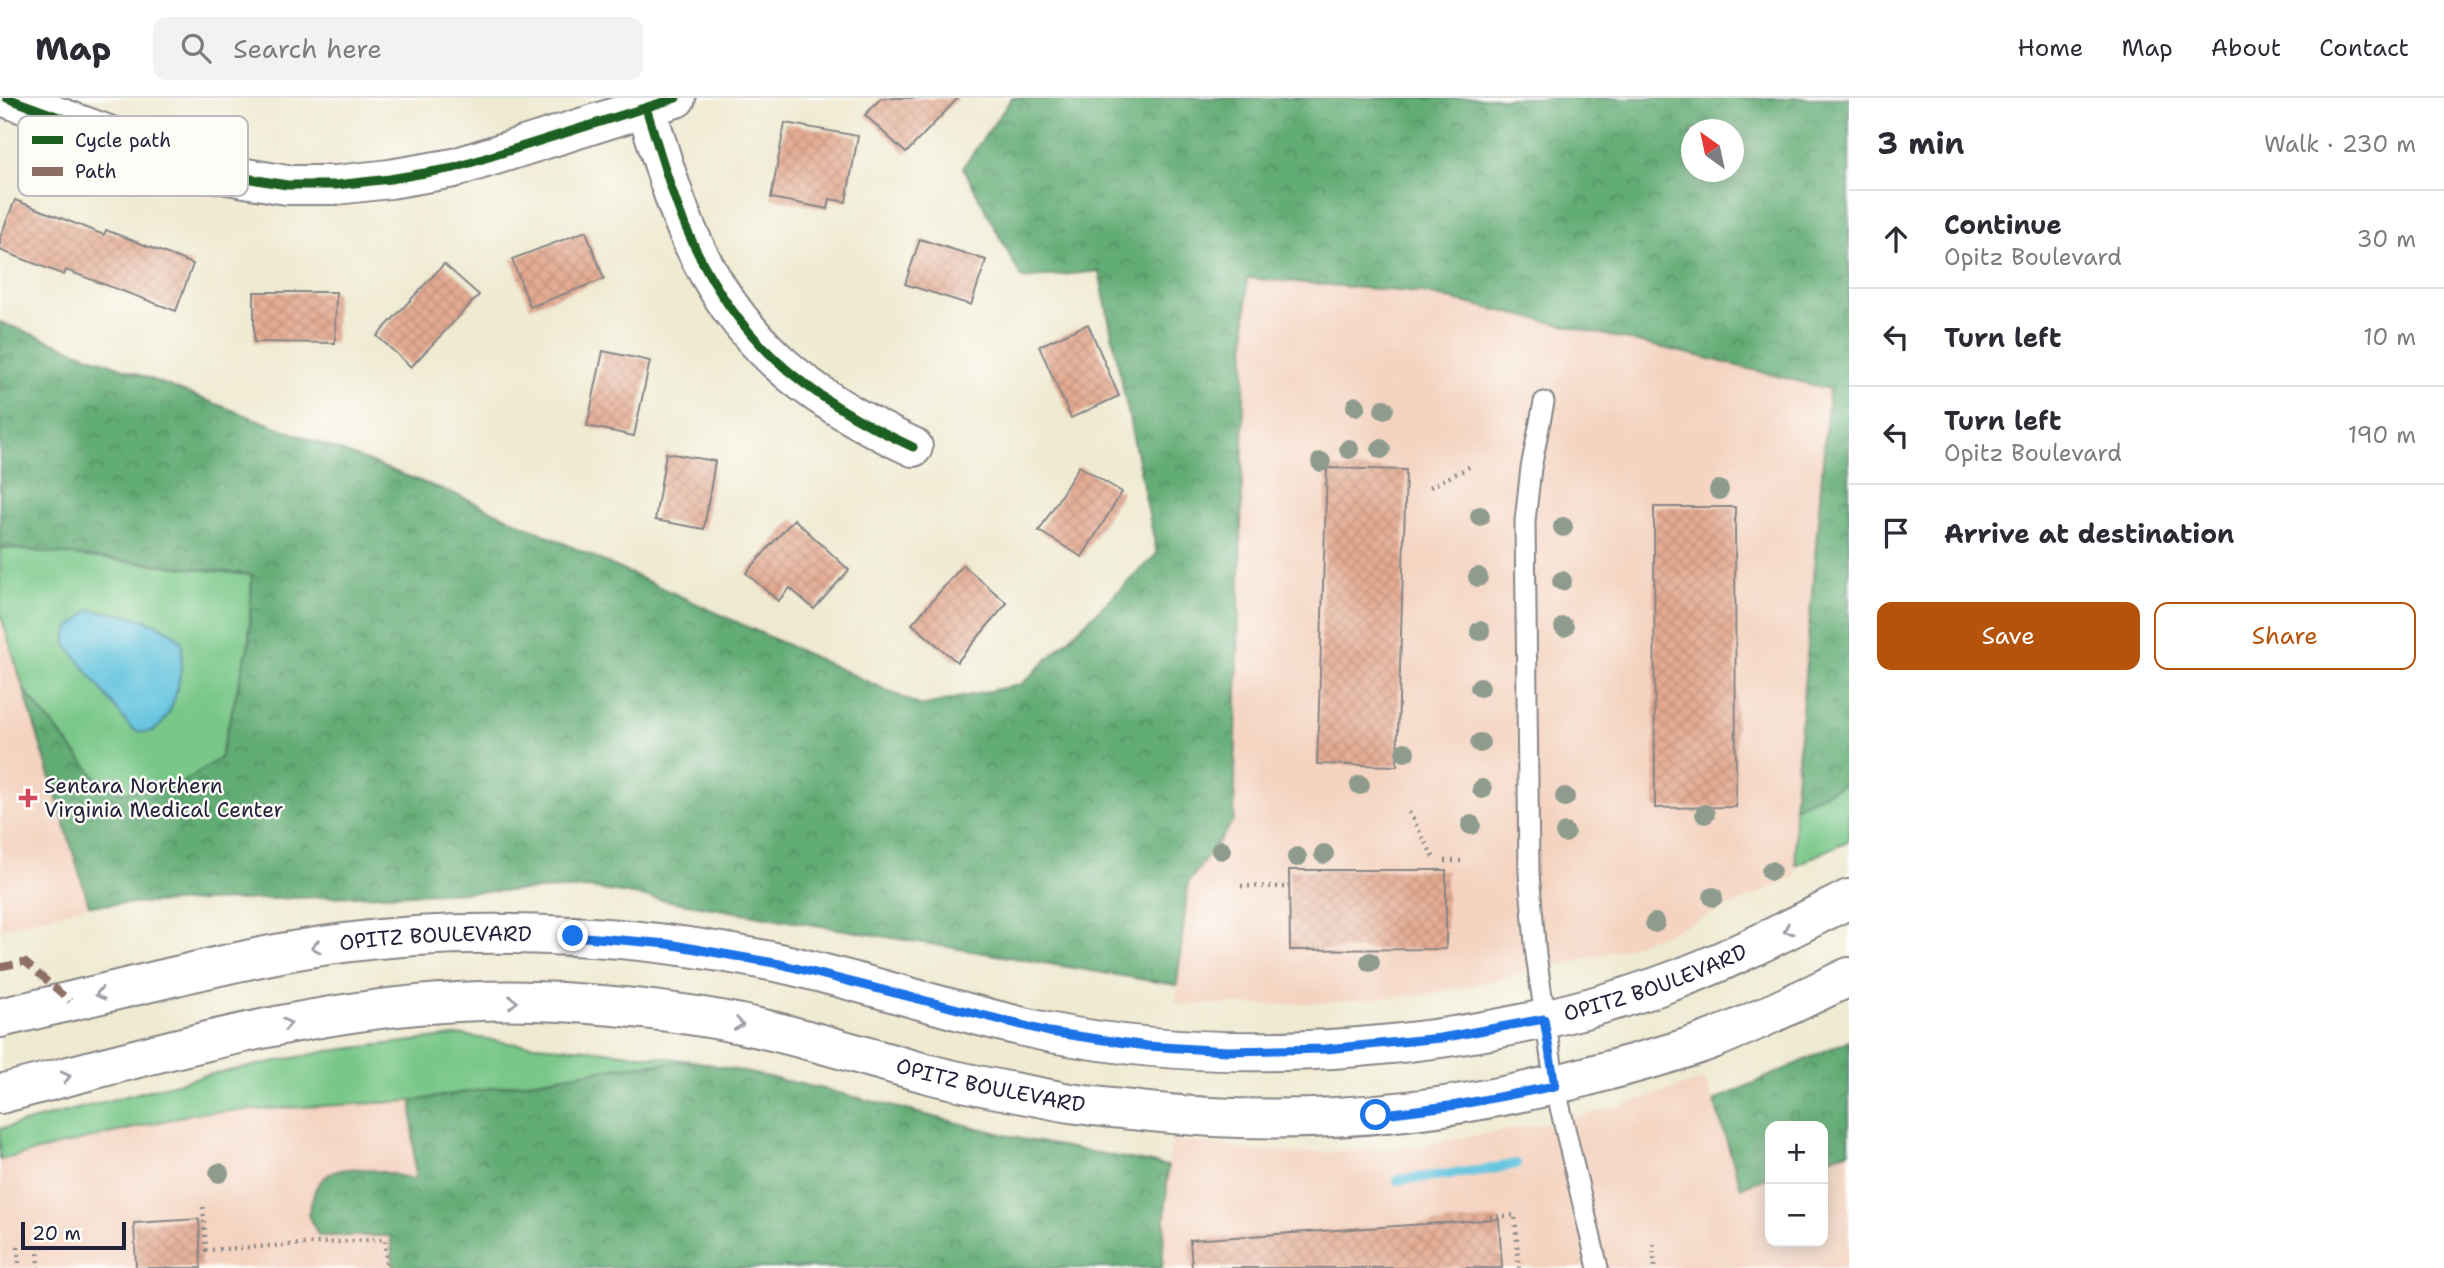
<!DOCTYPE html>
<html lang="en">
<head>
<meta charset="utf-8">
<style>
  :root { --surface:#fff; --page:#f2f2f3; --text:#2b2b33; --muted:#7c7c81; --line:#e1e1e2; --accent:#b45309 }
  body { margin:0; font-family:"Shantell Sans",sans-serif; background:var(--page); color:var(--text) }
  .controls { position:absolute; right:21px; bottom:21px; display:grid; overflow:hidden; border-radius:14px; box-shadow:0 4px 18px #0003 }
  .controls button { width:63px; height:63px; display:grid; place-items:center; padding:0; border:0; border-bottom:2px solid var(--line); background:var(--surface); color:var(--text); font:35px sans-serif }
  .compass { position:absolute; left:1681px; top:21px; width:63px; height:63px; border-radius:50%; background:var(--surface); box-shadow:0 4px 18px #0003; rotate:327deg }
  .scale { position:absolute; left:21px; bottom:18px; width:105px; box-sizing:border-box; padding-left:7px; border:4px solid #22223b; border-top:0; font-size:19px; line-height:24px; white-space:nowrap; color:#22223b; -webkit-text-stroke:5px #fdfcf7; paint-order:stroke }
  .stop { position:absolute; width:21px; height:21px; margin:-16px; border:5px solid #1a73e8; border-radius:50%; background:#fff }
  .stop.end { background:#1a73e8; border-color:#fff; box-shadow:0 2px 7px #0008 }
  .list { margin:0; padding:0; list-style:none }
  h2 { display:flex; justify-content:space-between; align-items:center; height:91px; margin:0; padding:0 28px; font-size:30px }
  h2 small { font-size:23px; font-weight:400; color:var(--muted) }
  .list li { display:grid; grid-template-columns:46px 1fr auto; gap:21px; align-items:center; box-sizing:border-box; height:98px; padding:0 28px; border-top:2px solid var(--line) }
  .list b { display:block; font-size:26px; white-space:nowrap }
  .list p { margin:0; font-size:23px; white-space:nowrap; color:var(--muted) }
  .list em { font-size:23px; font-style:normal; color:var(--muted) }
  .actions { display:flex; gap:14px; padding:21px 28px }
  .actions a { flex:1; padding:16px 0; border:2px solid var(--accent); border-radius:14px; text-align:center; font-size:24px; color:var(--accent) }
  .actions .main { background:var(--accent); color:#fff }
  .icon { flex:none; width:38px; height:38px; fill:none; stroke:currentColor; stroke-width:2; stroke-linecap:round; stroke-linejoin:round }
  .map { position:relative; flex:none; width:1849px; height:1170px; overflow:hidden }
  header { display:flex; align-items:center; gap:42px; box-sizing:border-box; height:98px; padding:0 35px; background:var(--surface); border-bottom:2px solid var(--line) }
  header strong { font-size:33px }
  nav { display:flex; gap:38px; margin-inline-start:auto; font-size:24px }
  .search { width:490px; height:63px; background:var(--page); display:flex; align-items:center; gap:18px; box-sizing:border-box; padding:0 24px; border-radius:14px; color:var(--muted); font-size:26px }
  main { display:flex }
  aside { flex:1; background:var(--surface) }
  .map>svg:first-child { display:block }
  .built { fill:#f4d3c0 }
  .grass { fill:#79c889; stroke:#4e7562; stroke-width:2 }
  .forest { fill:url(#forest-crowns); stroke:#426758; stroke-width:2; fill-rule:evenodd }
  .water { fill:#60c3de; stroke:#41728c; stroke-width:2 }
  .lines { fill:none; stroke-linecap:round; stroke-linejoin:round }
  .stream { stroke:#60c3de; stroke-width:10 }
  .building { fill:url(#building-cross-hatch) }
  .service-casing { stroke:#888686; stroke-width:23 }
  .minor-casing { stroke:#888686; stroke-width:42 }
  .secondary-casing { stroke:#888686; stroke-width:42 }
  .path { stroke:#888686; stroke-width:4.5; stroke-dasharray:2 5; stroke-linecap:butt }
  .service { stroke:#fff; stroke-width:19 }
  .minor { stroke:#fff; stroke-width:38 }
  .secondary { stroke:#fff; stroke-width:38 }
  .quiet { stroke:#8d6e63; stroke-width:7; stroke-dasharray:14 7; stroke-linecap:butt }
  .cycleway-casing { stroke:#fdfcf7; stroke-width:13 }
  .cycleway { stroke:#1b5e20; stroke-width:9 }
  .tree { fill:#8f9c8d }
  .oneway { stroke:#9c9ca7 }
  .route { stroke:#1a73e8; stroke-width:9 }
  .poi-dot { fill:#d1495b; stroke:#fdfcf7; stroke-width:2.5 }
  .labels { text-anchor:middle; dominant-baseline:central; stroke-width:5; stroke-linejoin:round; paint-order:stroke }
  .poi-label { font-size:21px; fill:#22223b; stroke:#fdfcf7; text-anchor:start }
  .street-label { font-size:21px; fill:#22223b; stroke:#fdfcf7 }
  .key { fill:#fdfcf7; stroke:#bbbbbf; stroke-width:2 }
  .key-label { font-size:19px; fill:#22223b }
</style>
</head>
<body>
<header>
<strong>Map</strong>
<div class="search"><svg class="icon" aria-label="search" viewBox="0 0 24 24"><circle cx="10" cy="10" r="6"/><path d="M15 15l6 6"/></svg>Search here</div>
<nav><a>Home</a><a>Map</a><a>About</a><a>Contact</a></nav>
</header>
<main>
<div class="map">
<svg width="1849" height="1170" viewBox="0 0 1849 1170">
  <defs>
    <pattern id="forest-crowns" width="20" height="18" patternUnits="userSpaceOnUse" patternTransform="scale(1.75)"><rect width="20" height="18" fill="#62ac75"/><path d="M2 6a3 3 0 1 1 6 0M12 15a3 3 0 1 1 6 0" fill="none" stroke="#508c61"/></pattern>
    <pattern id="building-cross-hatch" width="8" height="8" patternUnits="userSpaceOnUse" patternTransform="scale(1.75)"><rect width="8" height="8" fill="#e4aa91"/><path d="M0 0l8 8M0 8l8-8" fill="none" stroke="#c3927e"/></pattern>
  </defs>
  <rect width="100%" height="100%" fill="#fdfcf7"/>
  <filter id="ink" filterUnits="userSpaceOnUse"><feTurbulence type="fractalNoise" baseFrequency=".0143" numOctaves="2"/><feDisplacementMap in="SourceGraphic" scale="14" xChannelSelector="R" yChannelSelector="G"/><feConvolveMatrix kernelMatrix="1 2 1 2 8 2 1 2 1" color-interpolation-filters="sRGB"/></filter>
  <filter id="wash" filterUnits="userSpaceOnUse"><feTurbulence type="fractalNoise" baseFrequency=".00686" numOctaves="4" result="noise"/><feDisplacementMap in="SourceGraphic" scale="28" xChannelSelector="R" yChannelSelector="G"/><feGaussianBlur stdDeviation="1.57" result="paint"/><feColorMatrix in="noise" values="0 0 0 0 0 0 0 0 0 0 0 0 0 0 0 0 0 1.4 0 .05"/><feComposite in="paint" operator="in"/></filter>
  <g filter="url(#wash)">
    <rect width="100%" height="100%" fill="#efead1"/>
    <g class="built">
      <polygon points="1247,180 1422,195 1694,257 1829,291 1794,709 1796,779 1694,824 1639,845 1615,853 1479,886 1430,896 1332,904 1262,907 1176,906 1188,785 1234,721"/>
      <polygon points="0,514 89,807 0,831"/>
      <polygon points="1705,981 1741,1088 1770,1079 1770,1144 1823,1144 1823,1062 1849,1053 1849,1170 1162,1170 1168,1068 1172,1041 1257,1053 1302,1055 1401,1050 1556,1024 1618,1009"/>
      <polygon points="412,1003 415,1081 484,1170 0,1170 0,1062 196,1015"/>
    </g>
    <g class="grass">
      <polygon points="0,449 252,477 249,545 220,660 180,687 121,695 98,683 24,592 0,514"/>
      <polygon points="1849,684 1849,742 1796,767 1794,709"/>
      <polygon points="463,937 509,945 587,951 694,963 621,969 412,1003 196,1015 0,1062 0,1031 203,978 328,953"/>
    </g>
    <g class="forest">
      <path d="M1012,0H1849V684L1794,709L1829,291L1694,257L1422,195L1247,180L1234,722L1188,785L1177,887L591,790L89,807L24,592L98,682L121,695L180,686L220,660L249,545L252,477L0,449V224L467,401L921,608L1022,586L1157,456L1099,173L1022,181L963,69ZM1692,32H1734V74H1692Z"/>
      <polygon points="1849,942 1849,1053 1823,1062 1823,1028 1770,1028 1770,1079 1741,1089 1714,1003"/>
      <path d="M694,963L819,990L1022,1041L1168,1068L1162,1170H394L390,1138H319L308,1117C311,1109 312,1099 316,1090C334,1056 386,1076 415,1081L412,1003L621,969Z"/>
    </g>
    <path class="water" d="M90,512C121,516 160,519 182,544C184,570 172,654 131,630L65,545L69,531Z"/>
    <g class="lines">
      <polyline class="stream" points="1398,1082 1486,1072 1516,1066"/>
    </g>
    <g id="blocks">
      <g class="building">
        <polygon points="881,0 958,0 906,55 865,17"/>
        <polygon points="785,25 858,38 846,104 830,101 828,111 771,100"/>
        <polygon points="15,102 104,137 106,132 193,166 176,213 66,172 64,177 0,152 0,139"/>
        <polygon points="586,133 604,181 530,209 512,161"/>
        <polygon points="920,141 986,162 971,207 905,186"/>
        <polygon points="444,166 479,197 411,269 377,238"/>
        <polygon points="254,194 336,194 335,245 254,244"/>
        <polygon points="1088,226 1119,298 1071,320 1039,248"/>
        <polygon points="603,253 650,263 634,338 587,328"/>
        <polygon points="666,355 715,363 704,431 655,422"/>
        <polygon points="1079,368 1122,394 1082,459 1039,433"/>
        <polygon points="1327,370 1406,372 1397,668 1317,666"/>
        <polygon points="1654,409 1735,409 1736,709 1655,710"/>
        <polygon points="794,421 849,472 814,511 790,490 778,503 746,475"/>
        <polygon points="963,467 1007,505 957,564 912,526"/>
        <polygon points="1289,772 1446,772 1446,851 1290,852"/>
        <polygon points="199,1121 201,1170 136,1170 134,1125"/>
        <polygon points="1499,1121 1502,1170 1192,1170 1190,1142"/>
      </g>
    </g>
  </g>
  <g filter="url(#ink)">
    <use href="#blocks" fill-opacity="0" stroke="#888686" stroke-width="2"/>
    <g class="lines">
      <defs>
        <polyline id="service" points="1544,304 1531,370 1525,423 1529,775 1536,857 1555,988 1598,1170"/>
        <g id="minor">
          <polyline points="7,0 210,74 287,87 336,87 390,81 454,70 676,0"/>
          <path d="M646,10C659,50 670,93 687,132C735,243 805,299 913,349"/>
        </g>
        <g id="secondary">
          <path id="s1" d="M0,920C59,906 117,892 176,878C232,865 287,852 344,845C419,835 497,834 572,838C642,841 712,851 780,865C870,885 957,916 1047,934C1238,972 1476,952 1659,888C1725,865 1787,832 1849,801"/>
          <path id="s2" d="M0,996C183,949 369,892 561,904C627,908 694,915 759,930C818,943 875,962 933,977C976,988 1021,995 1064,1004C1089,1008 1114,1010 1140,1013C1298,1031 1457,1016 1610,972C1644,963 1678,954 1710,942C1758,924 1803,900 1849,879"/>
        </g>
      </defs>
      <use href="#service" class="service-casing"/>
      <use href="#minor" class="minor-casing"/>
      <use href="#secondary" class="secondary-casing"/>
      <g class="path">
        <polyline points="1430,389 1471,368"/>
        <polyline points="1409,714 1435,762"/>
        <polyline points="1445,763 1464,763"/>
        <polyline points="1241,788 1288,789"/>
        <polyline points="203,1109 206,1152 385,1141 386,1170"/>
        <polyline points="1485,1122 1485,1120 1515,1117 1519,1170"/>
        <polyline points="1653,1146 1655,1170"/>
        <polyline points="38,1148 39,1170"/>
        <polyline points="18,1149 19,1170"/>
      </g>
      <use href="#service" class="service"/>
      <use href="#minor" class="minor"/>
      <use href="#secondary" class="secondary"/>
      <polyline class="quiet" points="0,869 25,864 70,903"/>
      <defs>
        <g id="cycleway">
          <polyline points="7,0 210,74 287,87 336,87 390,81 454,70 676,0"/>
          <path d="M646,10C659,50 670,93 687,132C735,243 805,299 913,349"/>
        </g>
      </defs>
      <use href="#cycleway" class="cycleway-casing"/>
      <use href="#cycleway" class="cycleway"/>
    </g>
    <g class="tree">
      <circle cx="1356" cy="308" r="10"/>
      <circle cx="1384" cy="311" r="10"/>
      <circle cx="1349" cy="351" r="10"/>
      <circle cx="1381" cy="351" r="10"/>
      <circle cx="1321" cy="364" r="10"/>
      <circle cx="1719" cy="392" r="10"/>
      <circle cx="1480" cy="418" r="10"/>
      <circle cx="1563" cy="429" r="10"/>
      <circle cx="1478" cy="479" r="10"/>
      <circle cx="1562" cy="483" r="10"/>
      <circle cx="1564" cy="529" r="10"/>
      <circle cx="1480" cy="533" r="10"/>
      <circle cx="1480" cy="589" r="10"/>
      <circle cx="1480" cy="645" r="10"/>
      <circle cx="1405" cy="654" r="10"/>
      <circle cx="1360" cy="687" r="10"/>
      <circle cx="1482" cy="691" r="10"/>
      <circle cx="1565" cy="699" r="10"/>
      <circle cx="1705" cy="716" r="10"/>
      <circle cx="1471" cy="727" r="10"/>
      <circle cx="1565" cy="735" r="10"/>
      <circle cx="1221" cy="752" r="10"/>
      <circle cx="1324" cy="756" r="10"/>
      <circle cx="1297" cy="759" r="10"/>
      <circle cx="1771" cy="773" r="10"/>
      <circle cx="1713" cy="799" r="10"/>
      <circle cx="1655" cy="825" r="10"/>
      <circle cx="1370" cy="864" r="10"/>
      <circle cx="219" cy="1075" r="10"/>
    </g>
    <defs><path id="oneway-chevron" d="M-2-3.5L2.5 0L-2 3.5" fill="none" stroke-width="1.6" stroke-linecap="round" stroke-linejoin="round" transform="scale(1.75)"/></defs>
    <g class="oneway">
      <use href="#oneway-chevron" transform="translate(1788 832) rotate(153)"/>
      <use href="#oneway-chevron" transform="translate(316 849) rotate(170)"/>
      <use href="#oneway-chevron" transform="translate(100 896) rotate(167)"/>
      <use href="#oneway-chevron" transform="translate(513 904)"/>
      <use href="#oneway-chevron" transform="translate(287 926) rotate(-10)"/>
      <use href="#oneway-chevron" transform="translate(739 926) rotate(10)"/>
      <use href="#oneway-chevron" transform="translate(66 979) rotate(-14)"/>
    </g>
  </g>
  <g class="lines" filter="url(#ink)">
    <polyline class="route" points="573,838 668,846 780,866 1049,934 1147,948 1227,953 1326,951 1441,940 1544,921 1555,988 1457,1007 1376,1017"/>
  </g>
  <path class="poi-dot" d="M24.5 689.5h7v7h7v7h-7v7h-7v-7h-7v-7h7z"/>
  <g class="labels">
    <g class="poi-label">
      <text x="44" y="688">Sentara Northern<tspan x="44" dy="24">Virginia Medical Center</tspan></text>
    </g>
    <g class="street-label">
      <text stroke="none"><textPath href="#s1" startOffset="444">OPITZ BOULEVARD</textPath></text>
      <text stroke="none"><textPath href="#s1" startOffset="1684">OPITZ BOULEVARD</textPath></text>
      <text stroke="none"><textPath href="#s2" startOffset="1010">OPITZ BOULEVARD</textPath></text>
    </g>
  </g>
  <rect x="18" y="18" width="230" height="80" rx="10" class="key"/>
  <rect x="32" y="38" width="31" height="8" fill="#1b5e20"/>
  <rect x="32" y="69" width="31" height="9" fill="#8d6e63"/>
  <g class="key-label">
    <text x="75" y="49">Cycle path</text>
    <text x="75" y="80">Path</text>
  </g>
</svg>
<div class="controls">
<button>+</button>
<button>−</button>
</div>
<svg class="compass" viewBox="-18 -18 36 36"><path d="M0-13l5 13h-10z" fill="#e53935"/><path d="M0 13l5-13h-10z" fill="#7c7c81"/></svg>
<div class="scale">20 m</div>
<div class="stop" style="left:1376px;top:1017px"></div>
<div class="stop end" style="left:573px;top:838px"></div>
</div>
<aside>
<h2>3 min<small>Walk · 230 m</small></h2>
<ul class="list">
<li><svg class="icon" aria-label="ahead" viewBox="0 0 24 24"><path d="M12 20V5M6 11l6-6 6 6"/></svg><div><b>Continue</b><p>Opitz Boulevard</p></div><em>30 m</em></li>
<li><svg class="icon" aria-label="left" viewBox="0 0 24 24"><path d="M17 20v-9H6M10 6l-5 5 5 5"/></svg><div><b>Turn left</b></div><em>10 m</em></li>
<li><svg class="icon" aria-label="left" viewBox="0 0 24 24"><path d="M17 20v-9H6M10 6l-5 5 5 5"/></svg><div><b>Turn left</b><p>Opitz Boulevard</p></div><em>190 m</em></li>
<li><svg class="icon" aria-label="arrive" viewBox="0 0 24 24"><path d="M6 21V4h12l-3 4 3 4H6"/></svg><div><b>Arrive at destination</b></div></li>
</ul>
<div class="actions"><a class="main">Save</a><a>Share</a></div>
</aside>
</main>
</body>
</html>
